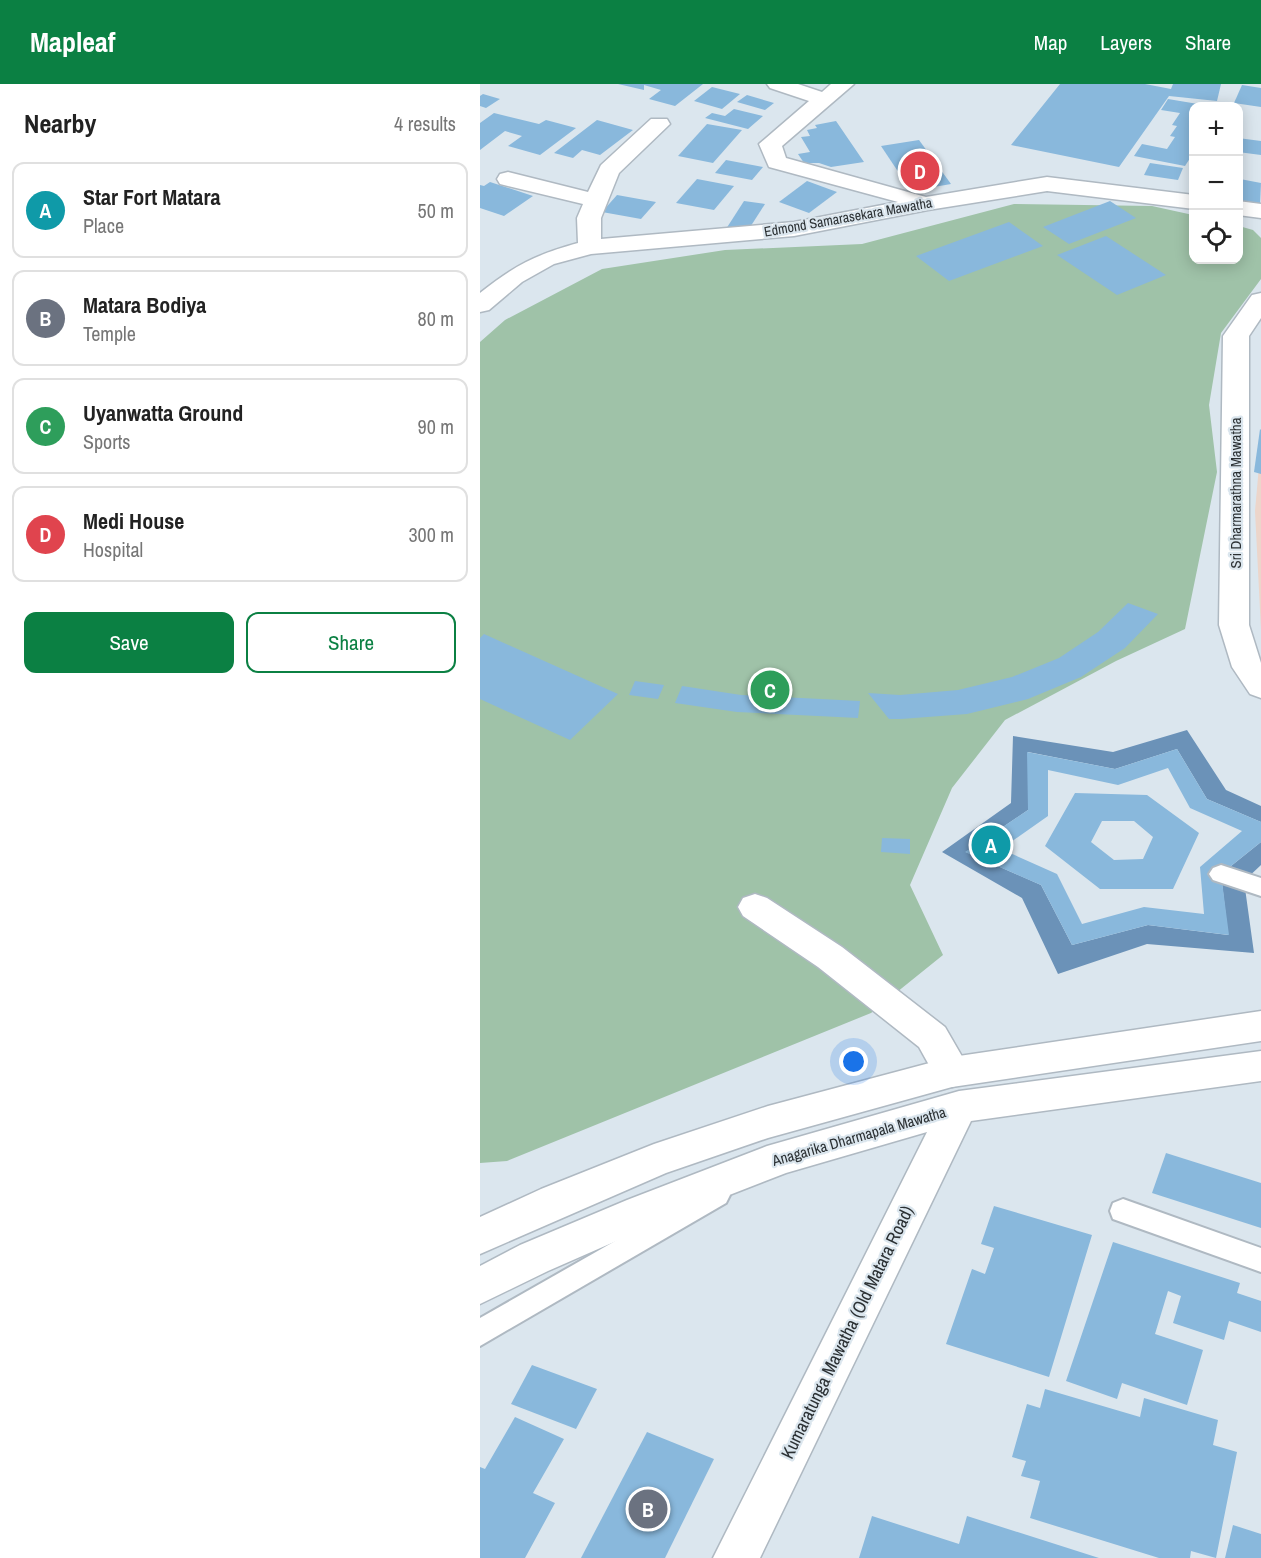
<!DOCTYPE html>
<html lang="en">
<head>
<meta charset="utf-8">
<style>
  :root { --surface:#fff; --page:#f6f6f6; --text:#222; --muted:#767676; --line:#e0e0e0; --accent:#0b8043 }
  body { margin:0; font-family:"Archivo Narrow",sans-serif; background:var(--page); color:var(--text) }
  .controls { position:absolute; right:18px; top:18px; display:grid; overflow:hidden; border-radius:12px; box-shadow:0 3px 15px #0003 }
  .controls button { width:54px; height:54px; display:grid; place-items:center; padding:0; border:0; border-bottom:2px solid var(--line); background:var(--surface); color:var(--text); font:30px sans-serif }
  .you { position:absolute; left:374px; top:978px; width:21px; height:21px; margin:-15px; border:4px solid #fff; border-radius:50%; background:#1a73e8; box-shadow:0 0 0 9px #1a73e833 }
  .badge { display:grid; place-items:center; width:39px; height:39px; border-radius:50%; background:var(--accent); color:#fff; font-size:20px; font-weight:700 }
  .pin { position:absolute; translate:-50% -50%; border:3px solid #fff; box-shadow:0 2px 6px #0006 }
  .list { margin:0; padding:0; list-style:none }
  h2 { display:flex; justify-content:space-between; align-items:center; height:78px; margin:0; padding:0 24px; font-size:26px }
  h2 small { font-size:20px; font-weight:400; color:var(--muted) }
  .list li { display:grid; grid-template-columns:39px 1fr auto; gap:18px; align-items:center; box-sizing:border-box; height:96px; margin:0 12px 12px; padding:0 12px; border:2px solid var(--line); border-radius:12px }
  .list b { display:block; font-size:22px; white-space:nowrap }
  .list p { margin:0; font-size:20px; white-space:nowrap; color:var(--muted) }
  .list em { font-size:20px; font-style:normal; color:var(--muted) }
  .actions { display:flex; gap:12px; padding:18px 24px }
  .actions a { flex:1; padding:14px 0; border:2px solid var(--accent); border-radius:12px; text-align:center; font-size:21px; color:var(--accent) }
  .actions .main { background:var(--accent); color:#fff }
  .icon { flex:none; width:33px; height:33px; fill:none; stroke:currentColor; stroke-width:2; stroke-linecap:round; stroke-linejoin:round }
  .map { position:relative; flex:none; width:781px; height:1474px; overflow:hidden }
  header { display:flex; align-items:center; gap:36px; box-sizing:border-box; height:84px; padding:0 30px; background:var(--accent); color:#fff }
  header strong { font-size:28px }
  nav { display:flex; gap:33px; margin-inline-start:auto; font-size:21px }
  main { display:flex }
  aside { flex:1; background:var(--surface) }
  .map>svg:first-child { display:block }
  .medical { fill:#ecd5ca }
  .green { fill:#9fc2a8 }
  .water { fill:#6b92b8 }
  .building { fill:#89b8dc; fill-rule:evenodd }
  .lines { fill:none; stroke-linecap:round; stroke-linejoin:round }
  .service-casing { stroke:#afb9c2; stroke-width:4 }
  .minor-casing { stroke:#afb9c2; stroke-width:3 }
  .trunk-casing { stroke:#afb9c2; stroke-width:3 }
  .service { fill:#fff; fill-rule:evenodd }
  .minor { fill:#fff; fill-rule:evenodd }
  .trunk { fill:#fff; fill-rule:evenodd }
  .labels { text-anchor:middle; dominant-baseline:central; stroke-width:4.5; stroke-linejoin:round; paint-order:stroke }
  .far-street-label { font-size:14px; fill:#2b3033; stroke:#dbe6ee }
  .street-label { font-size:15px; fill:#2b3033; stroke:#dbe6ee }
  .near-street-label { font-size:18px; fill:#2b3033; stroke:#dbe6ee }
</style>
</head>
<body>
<header>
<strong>Mapleaf</strong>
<nav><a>Map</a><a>Layers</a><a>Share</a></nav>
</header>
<main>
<aside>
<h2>Nearby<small>4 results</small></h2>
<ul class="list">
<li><span class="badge" style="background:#0f9aa8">A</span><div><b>Star Fort Matara</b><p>Place</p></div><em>50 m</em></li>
<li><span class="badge" style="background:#6b7280">B</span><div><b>Matara Bodiya</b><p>Temple</p></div><em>80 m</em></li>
<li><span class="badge" style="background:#2e9e5b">C</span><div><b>Uyanwatta Ground</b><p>Sports</p></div><em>90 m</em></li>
<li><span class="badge" style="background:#e0444e">D</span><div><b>Medi House</b><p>Hospital</p></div><em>300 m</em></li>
</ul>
<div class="actions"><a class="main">Save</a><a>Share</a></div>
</aside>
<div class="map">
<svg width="781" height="1474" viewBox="0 0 781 1474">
  <rect width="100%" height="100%" fill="#dbe6ee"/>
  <polygon class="medical" points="781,360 781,546 775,427"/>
  <polygon class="green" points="534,120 672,122 713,131 714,176 758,176 759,142 773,146 781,154 781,195 741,249 729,321 737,388 705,545 636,577 525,636 472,704 430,801 463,871 391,929 27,1077 0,1079 0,258 25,236 122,185 245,166 382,160"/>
  <polygon class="water" points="707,646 746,706 781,722 781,738 727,715 697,665 635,685 548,668 548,726 486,768 561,801 592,861 668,841 748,851 741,790 781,758 781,781 764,797 774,869 667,860 578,890 542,814 462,768 531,719 533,652 633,668"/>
  <g class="building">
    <polygon points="138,0 223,0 195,22 169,15 181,6 164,1 164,6"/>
    <polygon points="580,0 665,0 691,5 693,0 741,0 737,17 689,12 639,83 531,61"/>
    <polygon points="762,1 781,4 781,23 754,19"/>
    <polygon points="232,3 260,10 242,25 214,17"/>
    <polygon points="3,10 20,15 6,24 0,22 0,12"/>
    <polygon points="267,11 294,19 285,26 257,18"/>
    <polygon points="688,15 724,21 714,22 714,68 705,82 654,72 662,60 687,65 695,53 690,52 697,42 692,41 700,29 681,26"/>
    <polygon points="254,25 283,32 268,45 225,34 232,29 245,32"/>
    <polygon points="14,29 59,40 66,36 96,44 60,71 28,62 42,52 25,47 0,66 0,39"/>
    <polygon points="117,36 153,46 120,71 102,66 93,74 74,69"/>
    <polygon points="356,37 384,78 351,83 339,79 324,79 318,70 330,68 321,53 330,52 327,46 337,44 335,41"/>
    <polygon points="227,40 262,46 233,79 198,72"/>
    <polygon points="758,54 781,57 781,71 758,68"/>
    <polygon points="439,56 471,100 431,107 401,62"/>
    <polygon points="246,76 283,83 272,96 235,89"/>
    <polygon points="670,79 703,84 698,96 664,91"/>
    <polygon points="217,95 254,102 234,126 196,119"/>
    <polygon points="760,95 781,99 780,120 758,116"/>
    <polygon points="327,97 357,108 329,129 299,118"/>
    <polygon points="10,98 53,112 24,132 0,124 0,101 4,102"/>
    <polygon points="137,111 176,118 161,135 122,128"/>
    <polygon points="264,117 285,120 267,148 246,145"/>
    <polygon points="630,117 656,134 589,160 563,143"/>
    <polygon points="529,138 563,162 469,197 436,172"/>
    <polygon points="626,152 686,191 637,211 577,171"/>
    <polygon points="780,345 781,346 781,390 774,388"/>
    <polygon points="648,519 678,530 645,564 601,593 548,615 487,630 421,635 409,635 388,609 420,611 478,606 532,593 579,574 618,548"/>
    <polygon points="4,550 138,610 90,656 0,615 0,554"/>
    <polygon points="155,597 184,601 178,615 149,611"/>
    <polygon points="202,602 261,611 380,617 378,634 257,628 195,619"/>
    <path d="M697,665L727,715L781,738V758L741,790L749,851L668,841L592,861L561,801L485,768L548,726L547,668L635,685ZM688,684L710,724L762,747L720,783L724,830L664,823L602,840L577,790L521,765L568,732V686L638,701Z"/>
    <path d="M595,709L667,711L719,749L693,805H620L565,762ZM622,737H654L673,753L663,775L634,776L611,758Z"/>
    <polygon points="402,754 430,755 430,770 401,768"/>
    <polygon points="686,1069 781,1099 781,1144 672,1109"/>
    <polygon points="514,1122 612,1151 569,1293 466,1260 492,1185 505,1190 514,1164 501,1160"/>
    <polygon points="633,1158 760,1199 757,1209 781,1217 781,1248 749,1237 744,1256 693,1239 701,1212 688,1207 675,1250 723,1266 707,1321 642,1299 637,1315 586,1297"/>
    <polygon points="52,1281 117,1305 96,1345 31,1320"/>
    <polygon points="565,1305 660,1333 664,1314 738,1336 733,1361 757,1368 736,1474 711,1467 710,1474 679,1474 550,1434 560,1397 541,1392 546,1377 532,1373 547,1320 560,1324"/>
    <polygon points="35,1333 84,1355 53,1409 75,1419 45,1474 0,1474 0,1383 5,1385"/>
    <polygon points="167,1348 234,1375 185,1474 101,1474"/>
    <polygon points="392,1432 479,1460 487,1432 619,1474 379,1474"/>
    <polygon points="753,1441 781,1450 781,1474 745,1474"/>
  </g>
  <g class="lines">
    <defs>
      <g id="service">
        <polygon points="741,781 781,794 781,812 733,796 729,790 733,784"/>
        <polygon points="237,1099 246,1103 250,1111 246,1119 0,1262 0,1234"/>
        <polygon points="643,1115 781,1164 781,1188 633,1135 630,1127 633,1119"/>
      </g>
      <g id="minor">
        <path d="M287,0H318L342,8L351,0H374L302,62L306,74L446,113L567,93L714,111V125L567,107L448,126L314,152L111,170L74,180L42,198L9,226L0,228V209C35,181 55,171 98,159L97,134L103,120L20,100L17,95L20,90L28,88L108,108L121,81L171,35H187L190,40L139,89L121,134V155L314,138L418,118L289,83L279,60L329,17L290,4Z"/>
        <polygon points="758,117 781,120 781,134 758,131"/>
        <polygon points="781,209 781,234 769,252 769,541 781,579 781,614 770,610 752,583 739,541 743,252 772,211"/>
        <polygon points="275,810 287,814 362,863 465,943 491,988 485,999 472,1003 459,999 439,963 338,883 263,832 258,823 263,814"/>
      </g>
      <g id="trunk">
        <polygon points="781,927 781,957 472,1003 288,1054 186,1089 0,1170 0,1133 61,1105 174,1060 288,1022 472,973"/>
        <polygon points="781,967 781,997 491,1037 280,1474 233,1474 447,1048 306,1089 175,1140 68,1187 0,1220 0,1182 40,1161 147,1116 287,1062 479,1007"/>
      </g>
    </defs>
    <use href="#service" class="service-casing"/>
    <use href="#minor" class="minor-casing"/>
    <use href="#trunk" class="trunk-casing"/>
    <use href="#service" class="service"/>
    <use href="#minor" class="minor"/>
    <use href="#trunk" class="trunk"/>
  </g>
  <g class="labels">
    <g class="far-street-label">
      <text transform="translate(368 133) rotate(-10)">Edmond Samarasekara Mawatha</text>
    </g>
    <g class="street-label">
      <text transform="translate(755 409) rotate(-90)">Sri Dharmarathna Mawatha</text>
      <text transform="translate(379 1052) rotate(-16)">Anagarika Dharmapala Mawatha</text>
    </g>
    <g class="near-street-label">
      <text transform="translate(367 1248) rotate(-64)">Kumaratunga Mawatha (Old Matara Road)</text>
    </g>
  </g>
</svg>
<div class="controls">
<button>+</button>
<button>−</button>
<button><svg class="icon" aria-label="locate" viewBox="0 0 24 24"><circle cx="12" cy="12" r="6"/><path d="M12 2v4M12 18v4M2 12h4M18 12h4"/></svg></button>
</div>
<div class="you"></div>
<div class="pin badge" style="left:511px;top:761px;background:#0f9aa8">A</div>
<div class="pin badge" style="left:168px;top:1425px;background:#6b7280">B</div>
<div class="pin badge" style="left:290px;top:606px;background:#2e9e5b">C</div>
<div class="pin badge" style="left:440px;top:87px;background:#e0444e">D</div>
</div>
</main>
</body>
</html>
